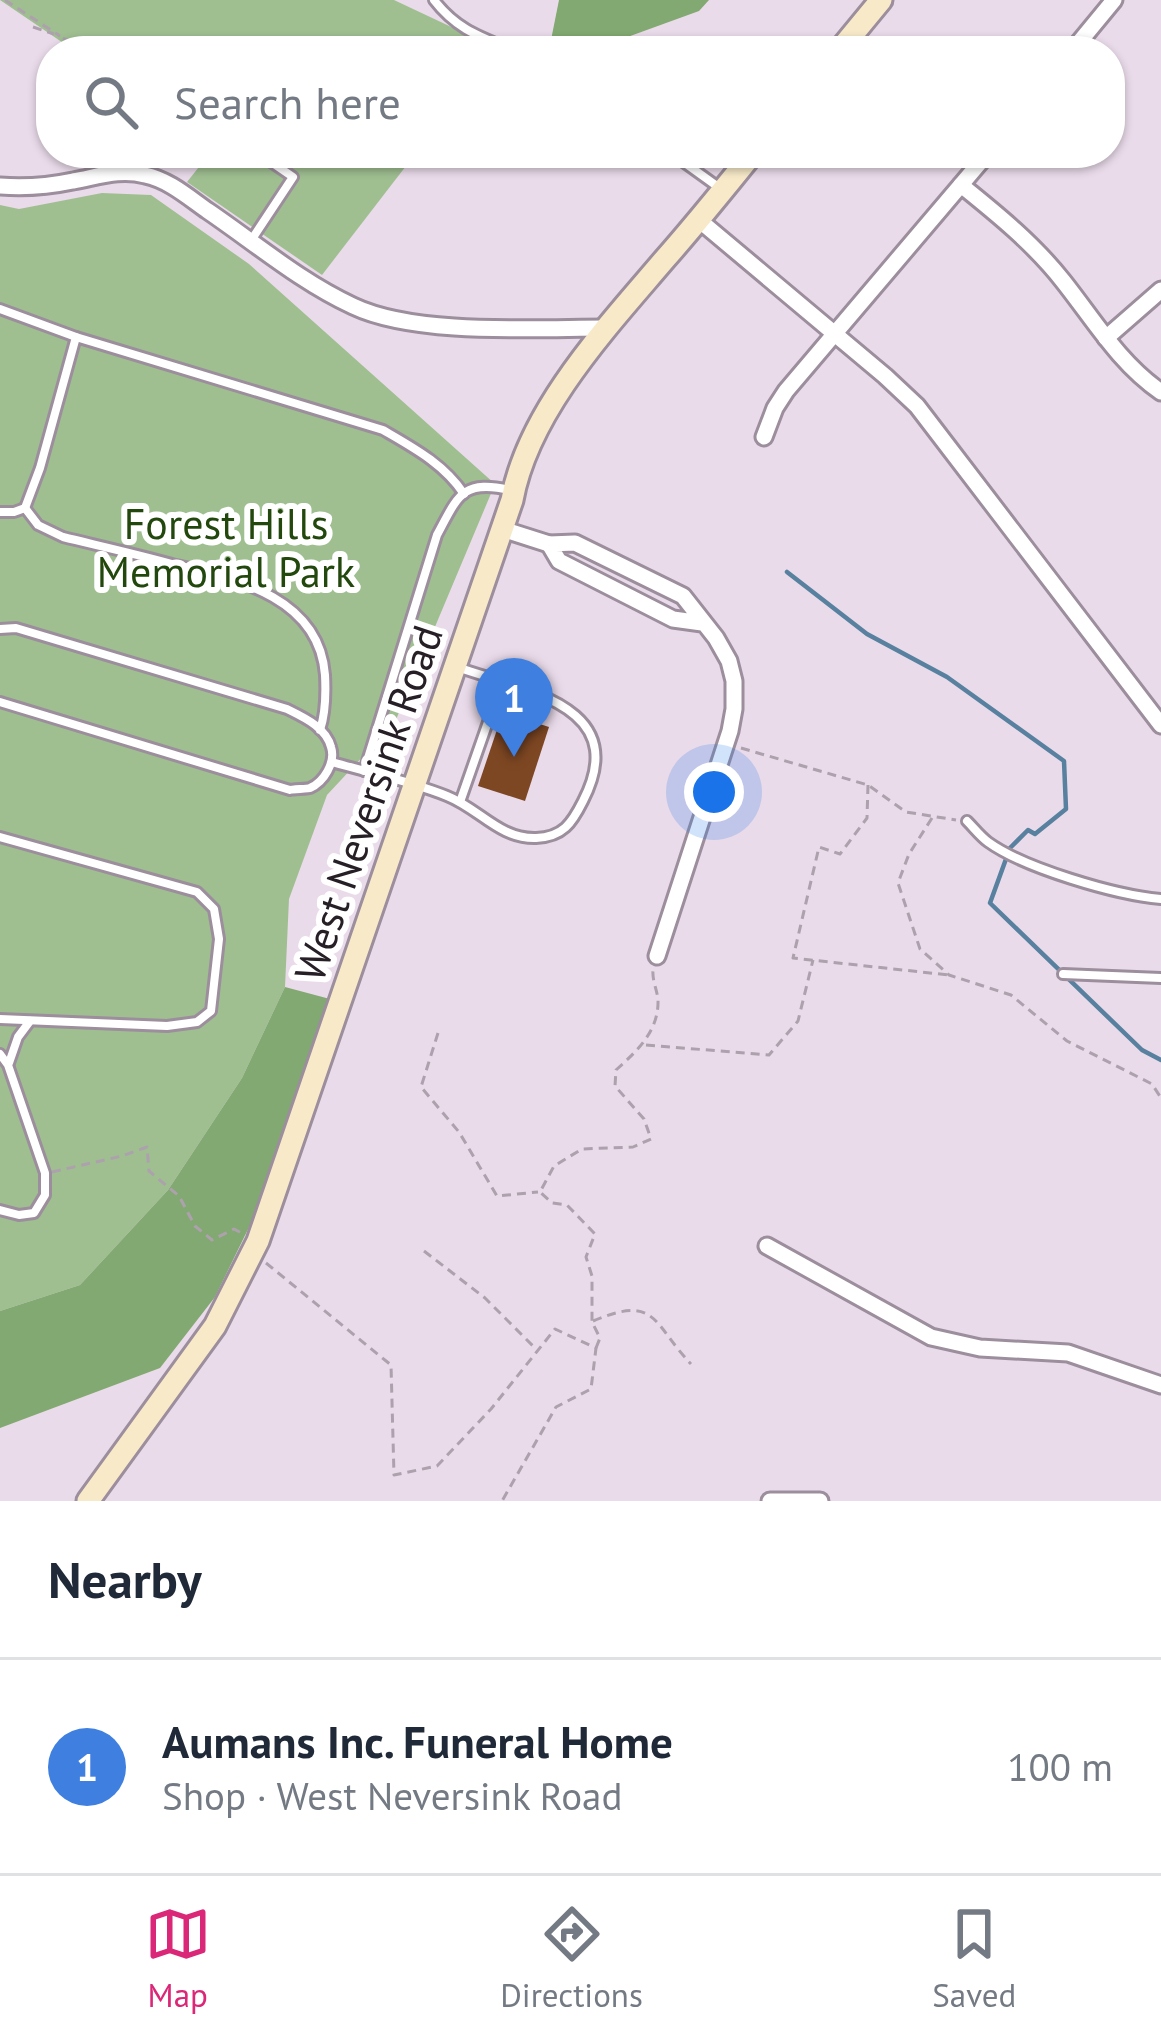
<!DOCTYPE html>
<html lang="en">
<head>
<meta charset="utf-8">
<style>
  :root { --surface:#fff; --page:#f2f2f3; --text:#1f2937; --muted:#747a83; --line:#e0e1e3; --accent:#db2777 }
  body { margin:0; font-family:"PT Sans",sans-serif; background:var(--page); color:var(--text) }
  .you { position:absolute; left:714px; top:792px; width:42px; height:42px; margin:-30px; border:9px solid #fff; border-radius:50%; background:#1a73e8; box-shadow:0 0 0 18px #1a73e833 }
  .badge { display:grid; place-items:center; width:78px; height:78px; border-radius:50%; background:var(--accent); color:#fff; font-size:39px; font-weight:700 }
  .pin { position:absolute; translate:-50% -99px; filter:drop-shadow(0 3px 6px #0008) }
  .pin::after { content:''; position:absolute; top:63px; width:42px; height:36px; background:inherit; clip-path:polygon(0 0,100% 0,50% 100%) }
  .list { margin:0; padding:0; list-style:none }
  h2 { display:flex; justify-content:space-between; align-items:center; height:156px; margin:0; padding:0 48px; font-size:51px }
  h2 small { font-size:39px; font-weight:400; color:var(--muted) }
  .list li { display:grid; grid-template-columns:78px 1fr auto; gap:36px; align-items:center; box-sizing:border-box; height:216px; padding:0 48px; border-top:3px solid var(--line) }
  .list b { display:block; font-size:45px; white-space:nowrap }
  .list p { margin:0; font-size:39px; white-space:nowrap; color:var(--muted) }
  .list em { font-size:39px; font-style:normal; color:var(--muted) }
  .icon { flex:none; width:66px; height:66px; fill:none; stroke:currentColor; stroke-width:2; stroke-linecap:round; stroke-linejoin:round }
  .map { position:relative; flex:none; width:1161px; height:1501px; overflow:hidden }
  .search { position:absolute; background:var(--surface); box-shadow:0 3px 9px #0004; left:36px; right:36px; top:36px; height:132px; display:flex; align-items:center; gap:30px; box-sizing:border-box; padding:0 42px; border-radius:48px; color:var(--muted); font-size:45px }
  .sheet { height:372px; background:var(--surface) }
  nav { display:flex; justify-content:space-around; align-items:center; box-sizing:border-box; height:168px; border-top:3px solid var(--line); background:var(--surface); font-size:33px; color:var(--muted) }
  nav a { display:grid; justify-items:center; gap:6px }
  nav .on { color:var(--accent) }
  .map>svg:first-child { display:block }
  .green { fill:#9fbf91 }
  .forest { fill:#82a971 }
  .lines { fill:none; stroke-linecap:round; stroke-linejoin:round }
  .stream { stroke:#5881a0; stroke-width:4.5 }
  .building { fill:#7e4723 }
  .lane-casing { stroke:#9c8e9c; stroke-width:14 }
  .street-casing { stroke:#9c8e9c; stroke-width:21 }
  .secondary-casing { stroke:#9c8e9c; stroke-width:27 }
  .path { stroke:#ada1ad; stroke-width:3; stroke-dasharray:9 6; stroke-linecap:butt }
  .lane { stroke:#fff; stroke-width:8 }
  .street { stroke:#fff; stroke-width:15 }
  .secondary { stroke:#f8eac9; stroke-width:21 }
  .labels { text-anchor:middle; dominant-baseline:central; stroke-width:12; stroke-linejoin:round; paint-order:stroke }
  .park-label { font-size:42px; fill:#23480d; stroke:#fff }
  .street-label { font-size:42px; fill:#262026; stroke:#fff }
</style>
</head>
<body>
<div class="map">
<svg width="1161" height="1501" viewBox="0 0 1161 1501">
  <rect width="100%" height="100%" fill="#eadbea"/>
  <g class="green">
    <polygon points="0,0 394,0 496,48 494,51 75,51"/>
    <polygon points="210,153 416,153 322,275 187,182"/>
    <polygon points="102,193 151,195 249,264 495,484 395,722 327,795 289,899 285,987 242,1078 168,1190 80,1285 0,1311 0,205 19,209"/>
  </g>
  <g class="forest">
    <polygon points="559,0 709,0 699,11 589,51 573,51 551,40"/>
    <polygon points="285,987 330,999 253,1219 215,1297 160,1368 0,1428 0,1311 80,1285 168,1190 242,1078"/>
  </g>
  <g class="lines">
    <polyline class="stream" points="787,572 867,634 947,677 1064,761 1066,809 1035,834 1028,830 1010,848 990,903 1142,1050 1161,1060"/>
  </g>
  <polygon class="building" points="503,712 549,727 525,801 478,786"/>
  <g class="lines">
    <defs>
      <g id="lane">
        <path d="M434,0C457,30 481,37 515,51"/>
        <polyline points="671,153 721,189"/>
        <polyline points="252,239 293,177 258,153"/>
        <path d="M0,309L76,337L383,430C414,448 444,464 464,494"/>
        <path d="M25,508L38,525L63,537C100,546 136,554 172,564C235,579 319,596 325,675C326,694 326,712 320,730"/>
        <polyline points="25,508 40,468 76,337"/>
        <polyline points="0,512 14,512 25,508"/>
        <path d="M0,629L16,628L287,709C303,717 326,727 331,747C336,762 324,782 310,788C308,789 292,789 290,790L0,702"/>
        <path d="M332,762C370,773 410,781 447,796C480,809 499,839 536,838C563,837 572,823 583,801C632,706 526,691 460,668"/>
        <path d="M364,771L437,535C458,496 462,479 510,490"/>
        <polyline points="460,802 502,682"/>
        <path d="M967,821C974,828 980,836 988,842C1024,868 1115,895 1161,899"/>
        <polyline points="0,837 197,892 214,909 219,939 211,1011 197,1022 167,1026 0,1019"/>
        <polyline points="1063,974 1161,978"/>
        <polyline points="0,1054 8,1065 45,1173 45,1195 34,1213 19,1215 0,1210"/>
        <polyline points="9,1063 18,1037 30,1021"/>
      </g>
      <g id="street">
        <polyline points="1072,51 1114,0"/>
        <path d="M961,185C997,214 1034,244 1063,281C1094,320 1119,363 1161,392"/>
        <path d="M0,186C24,188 49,186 73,181C97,177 120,168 145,175C169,180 188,197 208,211C255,243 301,282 353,306C416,336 536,328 606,328"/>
        <polyline points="699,220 885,376 917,406 1161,725"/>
        <polyline points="1106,338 1161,290"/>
        <polyline points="764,437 775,408 786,391 988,153"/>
        <polyline points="502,529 549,544"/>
        <polyline points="657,956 730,731 734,709 734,681 729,661 716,638 683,596 575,543 549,544 559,561 673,619 702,623"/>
        <polyline points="767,1246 931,1337 980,1348 1068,1353 1161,1385"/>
        <polyline points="770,1501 820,1501"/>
      </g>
      <g id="secondary">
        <polyline points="839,51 881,0"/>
        <path d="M88,1501L215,1326L258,1241L512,500C528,411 607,327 664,260C695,225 724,189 753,153"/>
      </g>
    </defs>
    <use href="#lane" class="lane-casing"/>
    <use href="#street" class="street-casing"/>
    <use href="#secondary" class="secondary-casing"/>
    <g class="path">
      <polyline points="5,0 60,36"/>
      <polyline points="33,27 54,34"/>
      <polyline points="63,38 88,51"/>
      <polyline points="741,748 868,785 906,812 956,820"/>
      <polyline points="868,785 867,818 840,854 819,847 793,958 949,975"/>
      <polyline points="932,818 909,854 898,883 920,949 949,975 1011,995 1067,1041 1152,1084 1161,1098"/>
      <polyline points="438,1033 421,1087 459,1132 497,1196 538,1192"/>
      <polyline points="646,1045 769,1055 798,1021 813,960"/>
      <polyline points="52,1172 122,1156 147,1147 149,1171 179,1196 195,1226 212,1240 234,1229 245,1235"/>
      <polyline points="424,1251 485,1298 536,1349"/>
      <polyline points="266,1263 391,1365 394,1475 437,1466 491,1409 555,1329 596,1348 591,1389 556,1407 502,1501"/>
      <path d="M593,1321C657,1294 652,1323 691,1364"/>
      <path d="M596,1348L600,1338L592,1322V1276L586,1257L595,1234L567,1205L552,1203L540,1192L554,1166L582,1149L633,1147L651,1139L644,1119L615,1086L616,1070C637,1051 659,1031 658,1000C657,989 652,981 653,969"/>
    </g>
    <use href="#lane" class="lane"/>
    <use href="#street" class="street"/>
    <use href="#secondary" class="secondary"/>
  </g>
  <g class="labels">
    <g class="park-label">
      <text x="226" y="523">Forest Hills<tspan x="226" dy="48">Memorial Park</tspan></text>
    </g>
    <g class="street-label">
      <text transform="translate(368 803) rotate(-71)">West Neversink Road</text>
    </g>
  </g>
</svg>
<div class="you"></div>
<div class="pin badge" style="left:514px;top:757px;background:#3f7fe0">1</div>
<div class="search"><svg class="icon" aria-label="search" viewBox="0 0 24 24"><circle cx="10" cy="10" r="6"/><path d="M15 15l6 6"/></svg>Search here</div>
</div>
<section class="sheet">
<h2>Nearby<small></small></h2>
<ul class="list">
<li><span class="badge" style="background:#3f7fe0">1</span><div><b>Aumans Inc. Funeral Home</b><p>Shop · West Neversink Road</p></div><em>100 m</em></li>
</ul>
</section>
<nav>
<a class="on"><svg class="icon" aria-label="map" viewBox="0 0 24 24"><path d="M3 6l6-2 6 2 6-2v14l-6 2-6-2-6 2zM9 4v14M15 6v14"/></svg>Map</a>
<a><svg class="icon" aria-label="directions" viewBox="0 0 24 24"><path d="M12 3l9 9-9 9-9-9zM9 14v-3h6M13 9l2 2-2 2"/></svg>Directions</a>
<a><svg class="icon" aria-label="saved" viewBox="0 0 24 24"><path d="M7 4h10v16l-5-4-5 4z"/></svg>Saved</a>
</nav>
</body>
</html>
